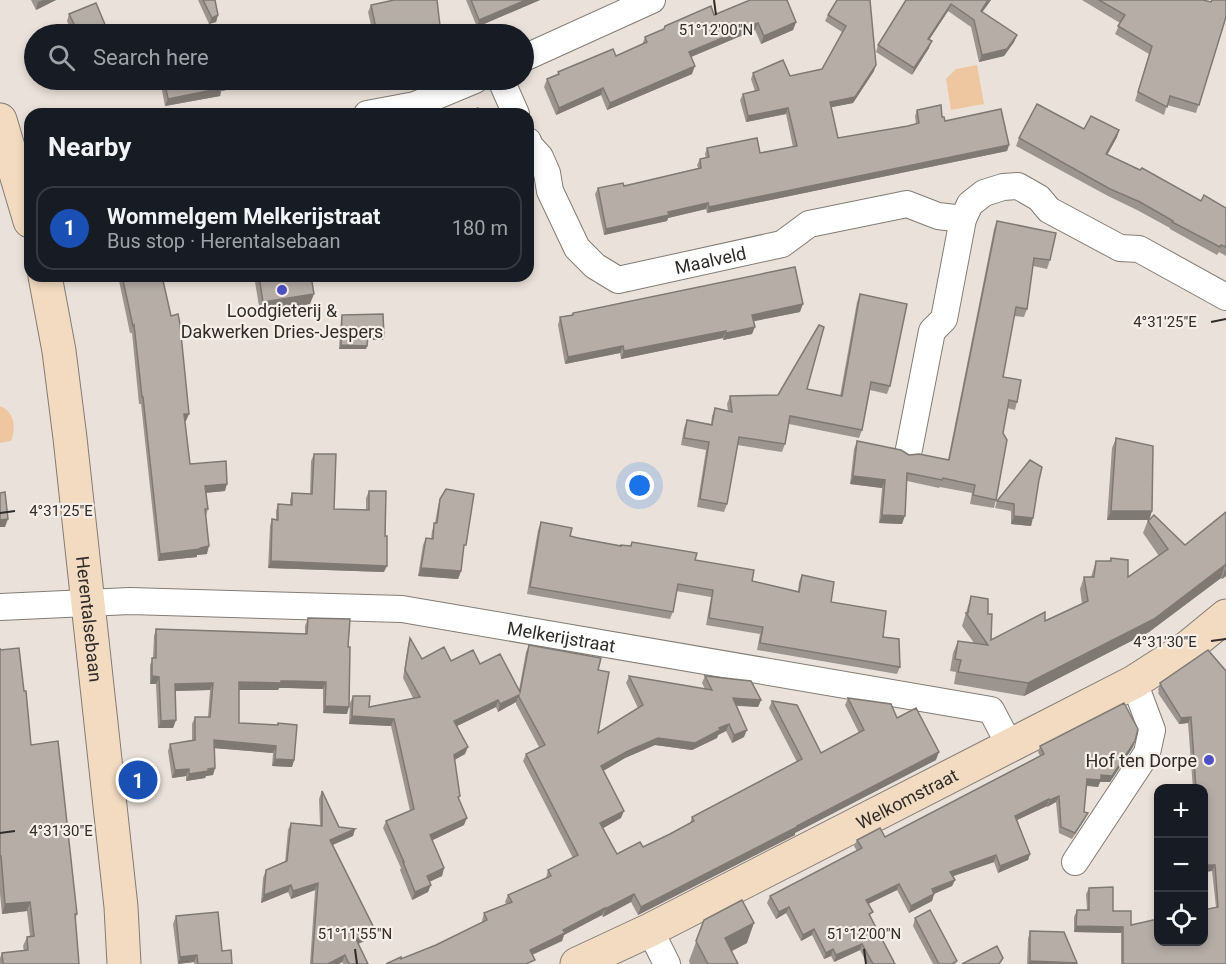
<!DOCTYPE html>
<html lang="en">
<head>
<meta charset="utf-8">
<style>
  :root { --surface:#171b24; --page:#242831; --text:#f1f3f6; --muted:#9ea1a6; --line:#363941; --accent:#a6aae0 }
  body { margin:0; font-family:Roboto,sans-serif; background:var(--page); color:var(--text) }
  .controls { position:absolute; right:18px; bottom:18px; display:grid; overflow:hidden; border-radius:12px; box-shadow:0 3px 9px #0003 }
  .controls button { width:54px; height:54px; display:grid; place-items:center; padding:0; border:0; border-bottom:2px solid var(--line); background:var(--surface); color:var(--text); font:30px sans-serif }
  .you { position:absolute; left:640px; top:486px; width:21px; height:21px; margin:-15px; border:4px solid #fff; border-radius:50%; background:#1a73e8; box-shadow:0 0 0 9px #1a73e833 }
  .badge { display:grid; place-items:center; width:39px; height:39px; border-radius:50%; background:var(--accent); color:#fff; font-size:20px; font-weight:700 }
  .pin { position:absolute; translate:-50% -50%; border:3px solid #fff; box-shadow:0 2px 6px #0006 }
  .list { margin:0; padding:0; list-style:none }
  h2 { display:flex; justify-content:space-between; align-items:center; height:78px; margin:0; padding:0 24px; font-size:26px }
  h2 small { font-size:20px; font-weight:400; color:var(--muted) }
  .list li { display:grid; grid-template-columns:39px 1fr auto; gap:18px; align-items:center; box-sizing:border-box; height:84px; margin:0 12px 12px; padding:0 12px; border:2px solid var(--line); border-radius:18px }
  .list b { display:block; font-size:22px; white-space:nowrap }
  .list p { margin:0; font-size:20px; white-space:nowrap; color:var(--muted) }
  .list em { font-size:20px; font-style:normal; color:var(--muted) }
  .icon { flex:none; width:33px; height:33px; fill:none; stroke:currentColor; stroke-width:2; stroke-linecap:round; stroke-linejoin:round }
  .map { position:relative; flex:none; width:1226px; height:964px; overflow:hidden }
  .search { position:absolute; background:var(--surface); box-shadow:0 3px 9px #0003; left:24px; top:24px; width:510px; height:66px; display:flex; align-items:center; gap:15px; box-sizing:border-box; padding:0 21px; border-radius:33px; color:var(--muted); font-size:22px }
  .panel { position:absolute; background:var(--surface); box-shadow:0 3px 9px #0003; left:24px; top:108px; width:510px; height:174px; border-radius:18px }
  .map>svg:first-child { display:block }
  .green { fill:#eec7a1 }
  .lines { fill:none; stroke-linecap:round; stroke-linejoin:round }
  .street-casing { stroke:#837c75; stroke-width:28 }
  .secondary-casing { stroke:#837c75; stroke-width:35 }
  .street { stroke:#fff; stroke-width:26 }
  .secondary { stroke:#f2dbc1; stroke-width:33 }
  .wall { fill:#9c958f }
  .shaded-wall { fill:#7f7974 }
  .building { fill:#b5ada6; stroke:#7f7974; stroke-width:1.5 }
  .ticks { fill:none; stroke:#2f2c29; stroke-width:2 }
  .poi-dot { fill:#4b50c6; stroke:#f7efe7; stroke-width:2 }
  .labels { text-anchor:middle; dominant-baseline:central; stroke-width:4.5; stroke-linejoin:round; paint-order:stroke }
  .street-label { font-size:18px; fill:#2f2c29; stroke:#f7efe7 }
  .poi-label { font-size:18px; fill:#2f2c29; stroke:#f7efe7 }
  .ticks-label { font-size:15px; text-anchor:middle; fill:#2f2c29; stroke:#f7efe7; stroke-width:4.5; stroke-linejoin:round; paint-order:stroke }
</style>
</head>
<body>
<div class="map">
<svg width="1226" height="964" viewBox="0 0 1226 964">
  <rect width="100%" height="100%" fill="#eae2da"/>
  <g class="green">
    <polygon points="977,65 984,104 951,110 946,79 956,69"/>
    <path d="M0,406C15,412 16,428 11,441L0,443Z"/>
  </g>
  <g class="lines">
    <defs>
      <g id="street">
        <polyline points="524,58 652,0"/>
        <polyline points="501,80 516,114"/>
        <polyline points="367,114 415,105 475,80"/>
        <path id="s1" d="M528,141L530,146L540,157L547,173L550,191L577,248L595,266L618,280L782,244L809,224L907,204L938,216L963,219"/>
        <polyline points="909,449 932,331 944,319 963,219 970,204 984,193 1003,187 1018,186 1039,198 1049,210 1120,248 1139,249 1226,297"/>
        <path id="s2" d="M0,607L130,601L402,609L991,710L1010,746"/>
        <polyline points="1075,862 1147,753 1152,730 1134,682"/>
        <polyline points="650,930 667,964"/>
      </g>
      <g id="secondary">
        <polyline points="0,120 30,221"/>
        <path id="s3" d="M45,276L59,351L70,438L121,907L124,964"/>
        <path id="s4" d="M577,964L650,930L1134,682L1187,648L1226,616"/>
      </g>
    </defs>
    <use href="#street" class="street-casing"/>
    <use href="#secondary" class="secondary-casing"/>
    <use href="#street" class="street"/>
    <use href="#secondary" class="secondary"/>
  </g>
  <g class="wall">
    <polygon points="31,0 56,0 36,10"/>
    <polygon points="198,0 215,0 218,15 216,22 209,24"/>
    <polygon points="466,0 540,0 477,27"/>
    <polygon points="837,0 874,71 853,103 831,107 838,138 908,126 916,124 915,116 917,110 942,117 945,121 1009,145 1007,151 707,213 706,209 668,218 667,221 604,235 595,194 598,188 624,186 698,168 697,165 700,159 706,158 705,154 707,148 760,153 793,147 786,114 746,122 740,100 743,94 755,91 751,79 753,73 790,76 822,69 842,32 825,21 828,15"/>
    <polygon points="906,0 991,0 982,12 1017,35 1014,42 1004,56 979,62 971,27 948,11 929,40 929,48 912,75 876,52 878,45"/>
    <polygon points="1082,0 1203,0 1210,2 1226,0 1226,20 1225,20 1196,113 1167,105 1164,115 1135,101 1149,54 1115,34 1120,23"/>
    <polygon points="371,5 441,34 373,34 368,12"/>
    <polygon points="69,14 109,34 73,34 67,21"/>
    <polygon points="714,15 796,22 793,30 761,44 755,30 691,57 692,74 607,110 601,95 556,115 544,87 547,79 558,74 558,72 616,56 642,45 645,37"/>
    <polygon points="160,80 302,80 254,90 253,85 221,91 220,96 165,106"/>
    <polygon points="1084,129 1119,130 1117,137 1107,154 1201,201 1226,208 1226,256 1219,252 1217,255 1170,229 1170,228 1137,210 1108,196 1016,146 1019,138"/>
    <polygon points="997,221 1050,260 1047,269 1033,266 1027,309 1024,317 1014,316 1003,377 1017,402 1015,410 1007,408 1003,433 996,500 994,508 970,504 972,493 940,487 939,488 907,481 902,524 879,523 882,488 850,484 854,449 857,441 909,455 948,460 994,229"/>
    <polygon points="118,276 171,276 162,278 186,421 185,421 190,464 225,491 206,493 208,509 206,516 207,554 197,555 197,557 158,561 141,404 139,404 132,333 130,333"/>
    <polygon points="254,276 311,276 310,304 260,312"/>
    <polygon points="860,294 890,386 887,394 870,390 862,430 859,438 789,424 785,444 782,452 737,445 727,504 724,512 697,507 706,450 681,445 684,428 687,420 711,424 712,416 715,408 728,411 727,404 730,396 778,395 807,389 840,396 857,302"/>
    <polygon points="800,312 754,321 752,334 723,340 723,338 621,359 620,353 565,364 558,325 560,317 572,315 573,313"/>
    <polygon points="342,315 383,340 368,340 366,349 339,349 341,319"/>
    <polygon points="1116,438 1152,511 1149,520 1185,545 1226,512 1226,576 1222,579 1221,578 1149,632 1024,696 954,684 956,672 950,671 953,653 958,641 974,643 962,626 971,596 988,614 991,640 1045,621 1082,604 1080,589 1084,577 1091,577 1096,561 1109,561 1111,558 1128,577 1159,556 1143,533 1148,520 1107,520 1112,448"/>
    <polygon points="314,454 334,509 366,510 366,498 369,491 384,572 268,568 270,526 272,519 276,519 276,511 278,504 290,505 290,500 292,493 310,494 311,461"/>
    <polygon points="1039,480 1031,526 1011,524 1011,511 995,508 997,501"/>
    <polygon points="440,499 463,552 461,571 458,579 418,576 423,545 426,538 431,539 432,531 435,523 438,506"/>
    <polygon points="541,522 570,536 621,546 630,546 632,542 695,560 752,581 798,591 799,582 802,575 831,602 883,637 900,667 897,674 757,650 760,634 706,625 711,597 676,591 673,612 670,619 527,594 538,530"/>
    <polygon points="308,618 348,647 347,714 323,713 323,689 289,688 279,688 278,690 239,690 239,723 277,725 294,760 292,767 272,766 273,753 215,748 215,768 213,775 206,776 205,778 186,781 186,776 172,778 168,751 170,744 192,740 192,724 195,717 208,717 210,690 175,691 176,720 173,728 158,728 156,684 150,684 150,665 153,658 154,636 156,629 305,634 305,626"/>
    <polygon points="410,638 422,659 480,664 519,690 526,652 529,645 598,670 598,733 638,708 626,683 629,676 705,689 702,683 705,676 761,700 758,707 737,706 744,737 732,743 726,731 718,735 717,738 692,750 655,745 625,758 603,771 621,818 603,828 617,854 643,847 670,834 690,823 692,817 797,762 769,708 772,701 821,753 859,733 845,705 848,698 897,718 936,760 795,833 795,835 638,915 631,902 603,917 602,915 564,935 562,941 532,955 401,959 436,945 482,922 482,921 484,913 506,904 505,902 508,895 546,878 548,870 573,858 523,761 526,754 539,747 516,704 516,702 498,712 496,707 457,726 465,754 454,760 459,800 464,825 432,840 444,868 442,876 430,881 428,892 412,900 400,870 401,868 383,828 386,821 410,811 391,726 349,724 350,703 353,696 369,707 413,698 403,678 408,645"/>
    <polygon points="0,648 31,745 77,914 75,920 79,964 0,964 0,958 2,953 24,951 23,946 27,937 30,936 27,911 2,914 0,894"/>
    <polygon points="1226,671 1226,964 1121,964 1121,933 1074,932 1074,917 1077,910 1087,910 1086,894 1089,888 1113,911 1131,925 1216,907 1212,871 1203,872 1203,789 1193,789 1188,723 1179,724 1158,693 1159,691 1158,690 1160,683"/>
    <polygon points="1135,741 1133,747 1110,782 1100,782 1098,787 1086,786 1084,812 1085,819 1072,839 1059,833 1056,802 1047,807 1047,806 1017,820 1030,854 1028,860 998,873 994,862 953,876 955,880 952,886 934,894 932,901 909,913 897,890 868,904 871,918 895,964 867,964 860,950 834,962 831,956 824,959 812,935 801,941 786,913 776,919 767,903 770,896 857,851 854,846 857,840 885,837 1040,756 1038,752 1040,746"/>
    <polygon points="322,791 339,827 355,829 353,836 333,845 375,930 373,937 358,944 368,964 343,964 342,962 339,964 310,964 315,890 291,899 288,892 261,903 263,878 266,870 285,862 288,830 291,823 320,825 319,799"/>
    <polygon points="176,916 222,951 232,964 194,964 194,962 178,964 173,924"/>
    <polygon points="915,918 956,964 933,964 913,926"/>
    <polygon points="704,920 747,943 732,951 738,964 690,964 689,961"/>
    <polygon points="1030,931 1077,963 1077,964 1027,964 1028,939"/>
  </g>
  <g class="shaded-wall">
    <polygon points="43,0 56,0 36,10 38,2"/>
    <polygon points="526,0 540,0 477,27 479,20"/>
    <polygon points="988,0 991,0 978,18 981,11"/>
    <polygon points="951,4 948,11 925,46 928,39"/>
    <polygon points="218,15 216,22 209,24 212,18"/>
    <polygon points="796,22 793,30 761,44 764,36"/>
    <polygon points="758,23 755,30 686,59 689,52"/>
    <polygon points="1017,35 1014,42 1004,56 979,62 982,55"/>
    <polygon points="932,41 929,48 912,75 914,68"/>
    <polygon points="876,65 874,71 853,103 828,108 830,102"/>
    <polygon points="695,66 692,74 607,110 610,103"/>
    <polygon points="244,80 255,80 253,85 221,91 220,96 165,106 168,99 221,84"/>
    <polygon points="270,80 302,80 254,90 257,83"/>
    <polygon points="603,88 601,95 556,115 559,108"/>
    <polygon points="788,108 786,114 746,122 748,116"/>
    <polygon points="1119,130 1117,137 1104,161 1106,154"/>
    <polygon points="1009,145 1007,151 707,213 709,207"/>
    <polygon points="708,203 706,209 668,218 667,221 604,235 606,229 668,212"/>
    <polygon points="314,294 310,304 260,312 263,302"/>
    <polygon points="803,304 800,312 750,322 752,315"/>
    <polygon points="755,327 752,334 723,340 726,333"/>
    <polygon points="726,331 723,338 621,359 624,351"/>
    <polygon points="384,336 383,340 366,340 368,337"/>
    <polygon points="341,345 367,346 366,349 339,349"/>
    <polygon points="623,346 620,353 565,364 568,357"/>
    <polygon points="184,414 189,414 186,421 182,422"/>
    <polygon points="853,476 885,480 882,488 850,484"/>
    <polygon points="227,484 225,491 203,493 205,486"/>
    <polygon points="1111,511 1152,511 1149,520 1107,520"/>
    <polygon points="882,515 905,516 902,524 879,523"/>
    <polygon points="1014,516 1033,518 1031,526 1011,524"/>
    <polygon points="8,519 5,527 0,527 0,520"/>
    <polygon points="209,546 207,554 197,555 197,557 158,561 160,554"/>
    <polygon points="271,561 387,566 384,572 268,568"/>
    <polygon points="1225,565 1221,578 1149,632 1024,696 1028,683"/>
    <polygon points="1226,567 1226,576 1222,579"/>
    <polygon points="421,568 461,571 458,579 418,576"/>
    <polygon points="152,676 159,677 156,684 150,684"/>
    <polygon points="292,681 326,682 323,689 289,688 279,688 278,690 236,690 239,682"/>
    <polygon points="213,683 210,690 172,691 175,684"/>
    <polygon points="519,695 516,702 498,712 500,704"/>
    <polygon points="733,698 761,700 758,707 731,705"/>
    <polygon points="498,700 496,707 451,729 454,721"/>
    <polygon points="325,706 349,707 347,714 323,713"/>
    <polygon points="352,716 394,719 391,726 349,724"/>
    <polygon points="1191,717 1188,723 1179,724 1181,718"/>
    <polygon points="176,720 173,728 158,728 161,721"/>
    <polygon points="729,724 726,731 718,735 717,738 692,750 655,745 625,758 598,774 601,766 628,751 658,738 719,728"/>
    <polygon points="747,730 744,737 732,743 734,735"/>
    <polygon points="214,740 276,746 273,753 212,748"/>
    <polygon points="1135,741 1133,747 1110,782 1100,782 1098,787 1084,785 1087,779 1101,775"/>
    <polygon points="468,747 465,754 451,762 454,755"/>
    <polygon points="939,752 936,760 795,833 795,835 638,915 641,907"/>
    <polygon points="275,759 294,760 292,767 272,766"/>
    <polygon points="215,768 213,775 206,776 205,778 186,781 189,774"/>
    <polygon points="189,769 186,776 172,778 175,770"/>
    <polygon points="1059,796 1056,802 1047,807 1050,800"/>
    <polygon points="1049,799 1047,806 1013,822 1015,816"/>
    <polygon points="624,811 621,818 598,831 600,823"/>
    <polygon points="467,818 464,825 427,843 430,835"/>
    <polygon points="355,829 353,836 327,847 330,840"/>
    <polygon points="1030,854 1028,860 998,873 1000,866"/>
    <polygon points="996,855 994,862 948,878 950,872"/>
    <polygon points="1206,865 1215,865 1212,871 1203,872"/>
    <polygon points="444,868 442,876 425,884 427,876"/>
    <polygon points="955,880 952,886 929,896 932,889"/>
    <polygon points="318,883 315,890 291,899 293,891"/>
    <polygon points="899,884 897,890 864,906 866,900"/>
    <polygon points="291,885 288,892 261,903 264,895"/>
    <polygon points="431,885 428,892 412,900 415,892"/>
    <polygon points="634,894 631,902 603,917 605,909"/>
    <polygon points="934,894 932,901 909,913 911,906"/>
    <polygon points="30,902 27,911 2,914 5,904"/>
    <polygon points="789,907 786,913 776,919 779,912"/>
    <polygon points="605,908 602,915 564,935 562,941 527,957 530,950 563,930"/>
    <polygon points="754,923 747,943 718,958 725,938"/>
    <polygon points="1076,926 1123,927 1121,933 1074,932"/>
    <polygon points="814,929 812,935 801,941 803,935"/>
    <polygon points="375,930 373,937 353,946 356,939"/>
    <polygon points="862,944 860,950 834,962 836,955"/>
    <polygon points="833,949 831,956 824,959 826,953"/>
    <polygon points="197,955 194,962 178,964 180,957"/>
    <polygon points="345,955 342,962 339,964 328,964"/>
    <polygon points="1030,961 1077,963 1077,964 1028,964"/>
  </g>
  <g class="building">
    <polygon points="203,0 215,0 218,15 212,18"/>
    <polygon points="394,0 437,0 441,34 370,34 377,33 371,5"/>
    <polygon points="471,0 526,0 479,20"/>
    <polygon points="750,0 787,0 796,22 764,36 758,23 689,52 695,66 610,103 603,88 559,108 547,79 559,74 558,72 613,49 616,56 647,42 645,37 664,29 665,26 711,6 714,15"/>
    <polygon points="837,0 870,0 876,65 855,97 830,102 838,138 908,126 919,123 917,110 941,105 942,117 944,117 945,121 1001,109 1009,145 709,207 708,203 668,212 669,215 606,229 598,188 623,183 624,186 701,168 700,159 709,157 707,148 757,138 760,153 797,146 788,108 748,116 743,94 759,90 753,73 783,60 790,76 822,69 846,26 828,15"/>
    <polygon points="906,0 988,0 981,11 1017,35 1007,49 982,55 974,20 951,4 928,39 932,41 914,68 878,45"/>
    <polygon points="1099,0 1203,0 1211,2 1212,0 1226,0 1226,17 1199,105 1170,96 1167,107 1138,92 1152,46 1118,26 1125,15"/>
    <polygon points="96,3 109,34 79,34 69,14"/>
    <polygon points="261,32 261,34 246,34"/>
    <polygon points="317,32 318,34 305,34"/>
    <polygon points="164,80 244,80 221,84 222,88 168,99"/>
    <polygon points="256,80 270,80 257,83"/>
    <polygon points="1037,104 1084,129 1091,116 1119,130 1106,154 1140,170 1142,168 1201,201 1204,195 1226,208 1226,247 1221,245 1220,247 1172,222 1173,221 1140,202 1110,189 1019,138"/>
    <polygon points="478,108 481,114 463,114"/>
    <polygon points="997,221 1056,233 1050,260 1034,258 1027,309 1016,307 1003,377 1021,380 1017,402 1009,400 1003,433 1007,440 996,500 973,495 975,485 943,478 942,480 907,473 905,516 882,515 885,480 853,476 857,441 901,450 909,455 919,454 949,460"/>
    <polygon points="795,267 803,304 752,315 755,327 726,333 726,331 624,351 623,346 568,357 560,317 573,315 573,313"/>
    <polygon points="122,276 162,276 171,316 178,314 180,324 189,414 184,414 190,464 226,461 227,484 205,486 208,509 205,509 209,546 200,548 200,549 160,554 143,397 142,397 134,325 133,326"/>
    <polygon points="259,276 311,276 314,294 263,302"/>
    <polygon points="860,294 907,304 890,386 871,382 862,430 790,416 785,444 739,437 727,504 700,499 709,442 684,438 687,420 712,425 715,408 732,412 730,396 778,395 819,325 824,327 807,389 842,396"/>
    <polygon points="383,314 384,336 368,337 367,346 341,345 342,315"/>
    <polygon points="1116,438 1153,446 1152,511 1111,511"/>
    <polygon points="314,454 336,454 334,509 369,510 369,491 386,491 385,536 387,536 387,566 271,561 272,519 278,520 278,504 292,505 292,493 312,494"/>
    <polygon points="1030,460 1042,467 1039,480 1033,518 1014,516 1014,504 997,501"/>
    <polygon points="446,489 474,494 466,545 464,545 461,571 421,568 426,538 433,539 434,523 437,523 440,499"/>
    <polygon points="5,492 8,519 0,520 0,493"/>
    <polygon points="1226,512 1226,567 1225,565 1154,619 1028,683 958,672 961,660 955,659 958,641 988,645 966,613 968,613 971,596 988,599 988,614 992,614 991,640 1045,612 1045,621 1088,601 1084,577 1094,577 1096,561 1111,561 1111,558 1128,560 1128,577 1168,549 1148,521 1154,515 1185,545"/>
    <polygon points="541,522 572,528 570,536 578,538 621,546 621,545 631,546 632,542 697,553 695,560 754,570 752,581 799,592 802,575 834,582 831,602 886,611 883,637 899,639 900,667 760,643 763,627 709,618 713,590 678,584 673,612 530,587"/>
    <polygon points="308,618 350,619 348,647 350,647 349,707 325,706 326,682 292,681 281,681 281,683 239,682 239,723 278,725 278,723 297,725 294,760 275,759 276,746 214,740 215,768 208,769 208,771 189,774 189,769 175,770 170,744 195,740 195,717 210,717 213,683 175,684 176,720 161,721 159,677 152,676 152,658 156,658 156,629 307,634"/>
    <polygon points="410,638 422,659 444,647 451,661 473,650 480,664 500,654 520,692 529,645 601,658 598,670 609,672 598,733 643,705 629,676 712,690 705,676 751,681 761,700 733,698 747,730 734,735 729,724 719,728 720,730 695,743 658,738 628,751 601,766 624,811 600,823 617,854 640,842 643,847 670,834 694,821 692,817 802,759 772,701 797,705 821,753 864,730 848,698 891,704 897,718 916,708 939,752 797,826 797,827 641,907 634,894 605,909 605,908 563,930 565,933 530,950 535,960 526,964 386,964 401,957 401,959 436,945 487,920 484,913 512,902 508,895 551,876 548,870 578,855 526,754 545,745 519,697 519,695 500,704 498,700 454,721 468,747 454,755 460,796 458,797 467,818 430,835 444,868 427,876 431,885 415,892 403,862 404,862 386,821 414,809 394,719 352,716 353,696 370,696 369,707 420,697 405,670"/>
    <polygon points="0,648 0,650 19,648 24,691 26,691 31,745 58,741 77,914 75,914 79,964 3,964 2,953 28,950 27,937 34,936 30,902 5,904 1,856 0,856"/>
    <polygon points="1208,650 1226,671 1226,964 1123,964 1123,927 1076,926 1077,910 1089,910 1089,888 1113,887 1113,911 1131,911 1131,925 1158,919 1158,942 1203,942 1203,910 1218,907 1215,865 1206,865 1205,858 1203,858 1203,789 1196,789 1191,717 1181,718 1161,686 1161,685 1160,683"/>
    <polygon points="1124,703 1138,729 1135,741 1112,776 1101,775 1101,780 1087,779 1084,812 1088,813 1075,833 1061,827 1059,796 1050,800 1049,799 1015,816 1030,854 1000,866 996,855 950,872 955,880 932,889 934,894 911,906 899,884 866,900 873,912 869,914 895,964 873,964 862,944 836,955 833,949 826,953 814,929 803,935 789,907 779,912 770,896 862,848 857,840 880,828 885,837 1044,754 1040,746"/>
    <polygon points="322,791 339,827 355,829 330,840 375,930 356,939 368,964 349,964 345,955 328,964 312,964 318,883 293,891 291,885 264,895 266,870 287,861 291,823 322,826"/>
    <polygon points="742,900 754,923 725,938 738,964 708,964 696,941 704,920"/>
    <polygon points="930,910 957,961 952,964 939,964 915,918"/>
    <polygon points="218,912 222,951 231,950 232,964 198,964 197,955 180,957 176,916"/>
    <polygon points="1030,931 1064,932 1077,963 1030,961"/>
    <polygon points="997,946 1003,958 999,964 962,964"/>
  </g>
  <path class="ticks" d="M714,0L716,15M1211,322L1226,319M0,513L15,511M1211,641L1226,639M0,833L15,831M355,949L357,964M864,949L866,964"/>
  <g class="poi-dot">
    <circle cx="282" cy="290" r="6"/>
    <circle cx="1209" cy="760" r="6"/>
  </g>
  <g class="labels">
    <g class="street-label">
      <text stroke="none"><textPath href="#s1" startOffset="266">Maalveld</textPath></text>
      <text stroke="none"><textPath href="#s3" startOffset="346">Herentalsebaan</textPath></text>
      <text stroke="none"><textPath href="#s2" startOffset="564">Melkerijstraat</textPath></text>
      <text stroke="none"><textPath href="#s4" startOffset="369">Welkomstraat</textPath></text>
    </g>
    <g class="poi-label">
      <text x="282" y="310">Loodgieterij &amp;<tspan x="282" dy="21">Dakwerken Dries-Jespers</tspan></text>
      <text x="1197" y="760" text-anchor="end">Hof ten Dorpe</text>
    </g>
  </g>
  <g class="ticks-label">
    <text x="716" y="35">51°12'00"N</text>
    <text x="1165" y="327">4°31'25"E</text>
    <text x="61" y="516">4°31'25"E</text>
    <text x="1165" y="647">4°31'30"E</text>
    <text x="61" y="836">4°31'30"E</text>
    <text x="355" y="939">51°11'55"N</text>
    <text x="864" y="939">51°12'00"N</text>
  </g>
</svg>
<div class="controls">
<button>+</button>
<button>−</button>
<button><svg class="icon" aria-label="locate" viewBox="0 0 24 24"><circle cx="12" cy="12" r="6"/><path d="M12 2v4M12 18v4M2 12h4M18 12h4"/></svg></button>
</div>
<div class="you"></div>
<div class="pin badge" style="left:138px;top:780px;background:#1a4fb4">1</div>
<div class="search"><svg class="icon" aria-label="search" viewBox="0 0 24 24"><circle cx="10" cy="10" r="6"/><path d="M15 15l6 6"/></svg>Search here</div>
<section class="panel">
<h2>Nearby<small></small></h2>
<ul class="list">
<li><span class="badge" style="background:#1a4fb4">1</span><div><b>Wommelgem Melkerijstraat</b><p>Bus stop · Herentalsebaan</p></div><em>180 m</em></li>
</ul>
</section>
</div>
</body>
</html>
